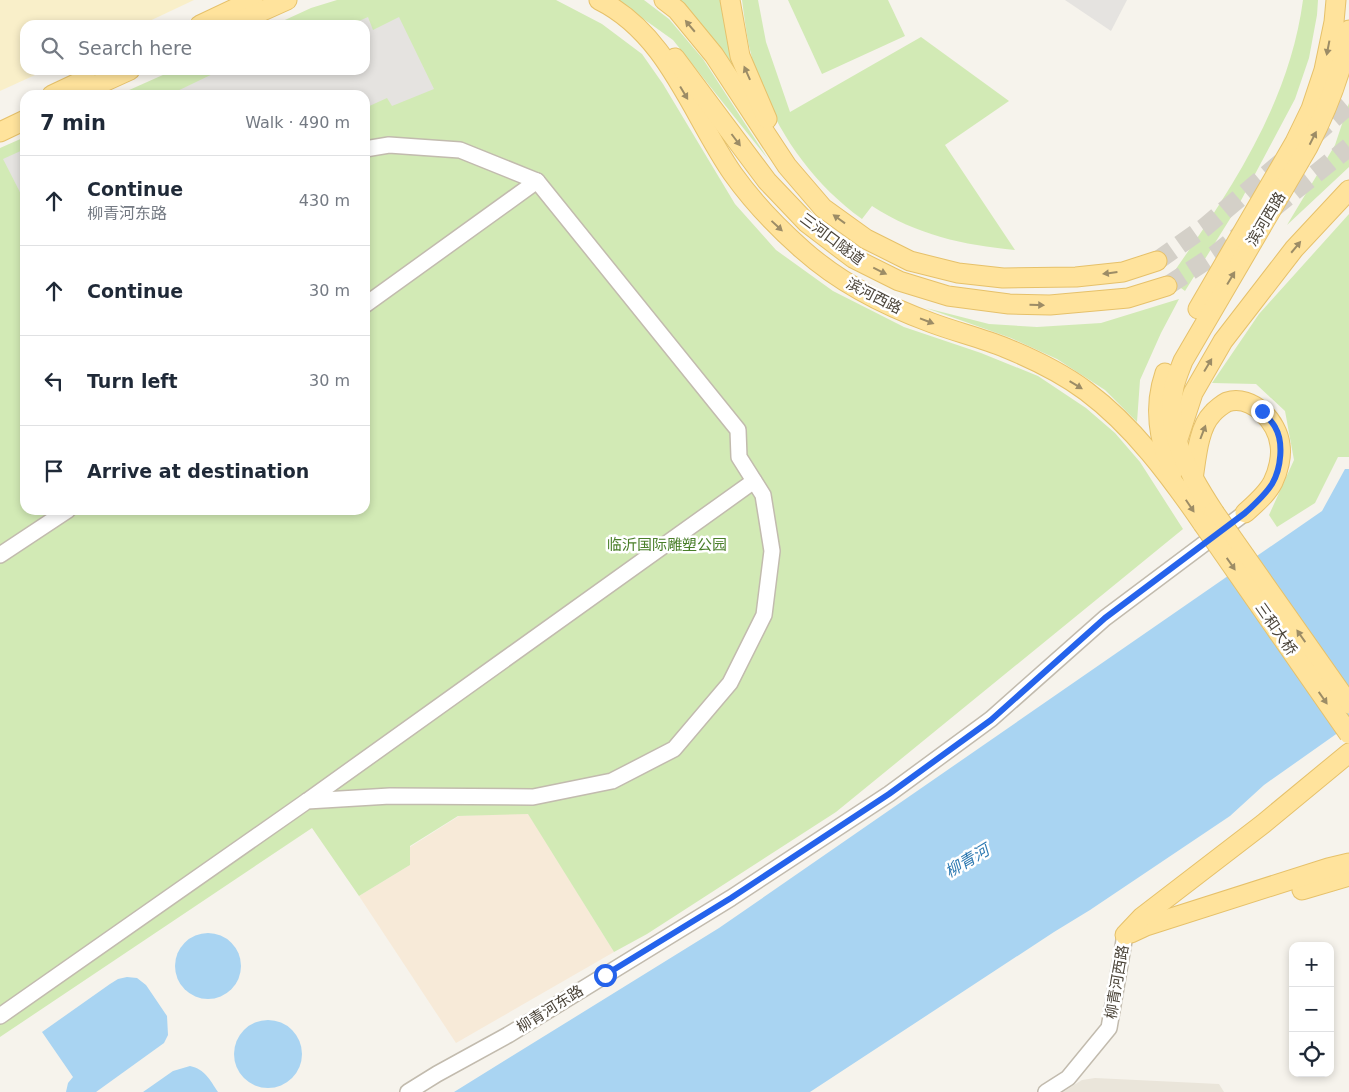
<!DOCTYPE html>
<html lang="en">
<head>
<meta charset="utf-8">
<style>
  :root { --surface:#fff; --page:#f2f2f3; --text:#1f2937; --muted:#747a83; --line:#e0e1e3 }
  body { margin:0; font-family:"DejaVu Sans","Noto Sans SC",sans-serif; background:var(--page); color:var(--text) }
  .controls { position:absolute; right:15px; bottom:15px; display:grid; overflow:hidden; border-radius:10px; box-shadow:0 2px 8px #0003 }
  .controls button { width:45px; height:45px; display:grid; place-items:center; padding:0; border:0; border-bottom:1px solid var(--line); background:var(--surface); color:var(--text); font:25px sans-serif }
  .stop { position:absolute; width:15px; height:15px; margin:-11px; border:4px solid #2563eb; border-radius:50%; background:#fff }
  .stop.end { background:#2563eb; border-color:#fff; box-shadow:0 1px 5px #0008 }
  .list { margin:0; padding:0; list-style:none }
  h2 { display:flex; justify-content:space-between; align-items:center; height:65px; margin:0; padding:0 20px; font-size:21px }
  h2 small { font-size:16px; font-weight:400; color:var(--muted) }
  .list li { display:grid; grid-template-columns:32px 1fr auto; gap:15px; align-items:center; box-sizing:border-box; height:90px; padding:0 20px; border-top:1px solid var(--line) }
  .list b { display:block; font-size:19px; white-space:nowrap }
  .list p { margin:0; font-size:16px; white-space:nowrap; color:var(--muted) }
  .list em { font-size:16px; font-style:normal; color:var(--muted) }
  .icon { flex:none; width:28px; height:28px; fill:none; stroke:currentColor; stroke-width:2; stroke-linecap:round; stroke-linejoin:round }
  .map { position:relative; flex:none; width:1349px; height:1092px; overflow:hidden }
  .search { position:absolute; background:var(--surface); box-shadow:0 2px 8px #0003; left:20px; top:20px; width:350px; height:55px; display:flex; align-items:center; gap:12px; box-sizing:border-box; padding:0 18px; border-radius:15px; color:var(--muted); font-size:19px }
  .panel { position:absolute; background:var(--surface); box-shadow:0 2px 8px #0003; left:20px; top:90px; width:350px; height:425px; border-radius:15px }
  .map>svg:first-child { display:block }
  .residential { fill:#eae5da }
  .commercial { fill:#f7ead8 }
  .green { fill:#d2eab5 }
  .sand { fill:#f9efc9 }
  .parking { fill:#e5e3e0 }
  .water { fill:#a9d4f2 }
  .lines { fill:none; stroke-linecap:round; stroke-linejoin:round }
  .major-tunnel { stroke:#d4d0c8; stroke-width:19; stroke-dasharray:19 9; stroke-linecap:butt }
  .minor-casing { stroke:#c2bbae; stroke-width:18 }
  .major-casing { stroke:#e6c16a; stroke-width:21 }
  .minor { stroke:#fff; stroke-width:15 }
  .major { stroke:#ffe39c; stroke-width:19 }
  .major-bridge-casing { stroke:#e6c16a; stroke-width:21; stroke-linecap:butt }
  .major-bridge { stroke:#ffe39c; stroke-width:19 }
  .oneway { fill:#9c8c66 }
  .route { stroke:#2563eb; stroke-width:6 }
  .labels { text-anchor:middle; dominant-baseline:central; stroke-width:5; stroke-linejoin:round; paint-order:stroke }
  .street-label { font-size:15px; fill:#4b4439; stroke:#fff }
  .park-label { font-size:15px; fill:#4a7f2a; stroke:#fff }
  .water-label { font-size:16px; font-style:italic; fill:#2e7ab2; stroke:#fff }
</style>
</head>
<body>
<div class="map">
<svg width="1349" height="1092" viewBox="0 0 1349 1092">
  <rect width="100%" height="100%" fill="#f6f3ec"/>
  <polygon class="residential" points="1095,1078 1219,1084 1224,1092 1063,1092 1082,1080"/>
  <polygon class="commercial" points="528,813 614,952 456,1043 359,896 410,865 410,847 459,816"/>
  <g class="green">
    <polygon points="337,0 556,0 602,24 642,54 663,84 735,204 776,250 833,291 904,327 981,353 1038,376 1086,408 1115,433 1140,462 1183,529 836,812 647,934 614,952 528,814 458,816 410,846 410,865 359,896 312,828 0,1037 0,148 25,137 25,510 365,510 365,95 118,95 174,70 365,70 365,25 274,25 311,8"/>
    <polygon points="617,0 644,0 669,19 703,59 768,159 673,40"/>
    <polygon points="679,0 720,0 729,50 736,71"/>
    <path d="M742,0H758L766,42L790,112L921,37L1009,101L945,145L1015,250C963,245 917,235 872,206L862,219C804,177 765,115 749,46C746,31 744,15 742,0Z"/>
    <polygon points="788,0 888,0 905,36 822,74"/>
    <path d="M1303,0H1318L1317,15L1309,58L1295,99L1238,206L1185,291L1169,279C1228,194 1289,106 1303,0Z"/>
    <polygon points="1349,103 1349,167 1287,225 1335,145"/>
    <polygon points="1349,214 1349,457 1338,457 1315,503 1277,527 1269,515 1294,460 1285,411 1256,384 1212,383 1259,314"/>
    <polygon points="1179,299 1161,333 1140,380 1137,422 1105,390 1057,359 1011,338 926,308 989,324 1037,327 1101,323"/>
  </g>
  <polygon class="sand" points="0,0 194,0 141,25 25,25 25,70 46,70 0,91"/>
  <g class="parking">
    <polygon points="1065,0 1127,0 1111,31"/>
    <polygon points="368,17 373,30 399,17 434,89 392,106 387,98 365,108 365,95 169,95 221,70 365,70 365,25 350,25"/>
    <polygon points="25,149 25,202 3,159"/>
  </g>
  <g class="water">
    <polygon points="1345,469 1349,469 1349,725 1264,785 1230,816 1090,910 1054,932 810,1092 454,1092 719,928 1322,511"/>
    <circle cx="208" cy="966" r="33"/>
    <polygon points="127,977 137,978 146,985 167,1016 168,1035 164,1043 96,1092 66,1092 68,1083 73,1077 42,1032 110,984 118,979"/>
    <circle cx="268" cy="1054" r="34"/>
    <path d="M190,1066C205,1069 210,1080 218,1092H143L173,1071Z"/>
  </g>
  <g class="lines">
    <g class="major-tunnel">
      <polyline points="1312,137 1349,105"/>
      <polyline points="1272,209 1349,147"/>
      <polyline points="1157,261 1205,227 1283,161"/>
      <polyline points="1167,286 1216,254 1241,234"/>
    </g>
    <defs>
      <g id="minor">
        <polyline points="365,305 537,181"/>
        <polyline points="0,555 68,510"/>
        <polyline points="307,801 754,481"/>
        <polyline points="0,1016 307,801 390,796 533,797 612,781 674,749 730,683 764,615 772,551 763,495 739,457 738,430 537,181 460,150 389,145 365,149"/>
        <polyline points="408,1092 437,1074 508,1035 731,898 889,794 991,719 1105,618 1245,513"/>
        <polyline points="1046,1092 1068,1078 1109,1028 1125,935"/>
      </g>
      <g id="major">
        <path d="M599,0C668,34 692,115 733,174C753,202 777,227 803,250C840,283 885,306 932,323C956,332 982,338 1006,348C1033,359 1062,373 1086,391C1133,426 1170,476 1203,524"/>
        <polyline points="664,0 677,10 714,55 787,166 823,208 866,239 910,261 958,273 1003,278 1076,277 1123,272 1157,261"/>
        <polyline points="730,0 740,56 767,119"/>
        <polyline points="200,25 253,0"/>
        <polyline points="231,25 287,0"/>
        <polyline points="675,58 767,181 807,223 853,258 899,281 948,296 1009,304 1050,305 1128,298 1167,286"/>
        <polyline points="52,95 86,79"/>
        <polyline points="75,95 130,70"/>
        <polyline points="0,132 25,120"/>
        <polyline points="1198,309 1295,142 1311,109 1324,70 1334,22 1336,0"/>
        <path d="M1165,373C1153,408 1159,439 1172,473"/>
        <polyline points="1178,439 1193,393 1223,341 1294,249 1349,190"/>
        <path d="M1193,479C1196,461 1198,428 1212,414C1215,410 1223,404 1227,402C1252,394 1278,422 1280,445C1282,456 1278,472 1273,482C1267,494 1255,504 1245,513"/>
        <path d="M1214,512C1190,475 1164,433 1174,387C1176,378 1180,369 1183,361L1308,147C1327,110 1343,72 1349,30"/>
        <polyline points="1302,890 1349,876"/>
        <polyline points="1131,933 1146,926 1328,868 1349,863"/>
        <polyline points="1125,935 1142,917 1263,824 1349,753"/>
      </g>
    </defs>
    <use href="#minor" class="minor-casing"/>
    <use href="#major" class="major-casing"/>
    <use href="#minor" class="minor"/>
    <use href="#major" class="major"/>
    <defs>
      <g id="major-bridge">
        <polyline points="1214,512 1349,704"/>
        <polyline points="1203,524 1349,734"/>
      </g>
    </defs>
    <use href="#major-bridge" class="major-bridge-casing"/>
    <use href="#major-bridge" class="major-bridge"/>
  </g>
  <defs><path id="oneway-solid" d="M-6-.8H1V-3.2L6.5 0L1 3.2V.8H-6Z" transform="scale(1.25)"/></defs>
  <g class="oneway">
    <use href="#oneway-solid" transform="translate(690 26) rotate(-130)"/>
    <use href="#oneway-solid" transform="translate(1328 48) rotate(101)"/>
    <use href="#oneway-solid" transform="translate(747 73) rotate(-114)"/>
    <use href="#oneway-solid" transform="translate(684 93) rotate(59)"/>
    <use href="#oneway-solid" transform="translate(1313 138) rotate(-63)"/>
    <use href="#oneway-solid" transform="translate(736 140) rotate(53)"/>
    <use href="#oneway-solid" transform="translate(839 219) rotate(-144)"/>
    <use href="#oneway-solid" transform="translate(777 226) rotate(43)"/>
    <use href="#oneway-solid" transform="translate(1296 247) rotate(-50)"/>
    <use href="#oneway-solid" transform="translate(880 271) rotate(26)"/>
    <use href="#oneway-solid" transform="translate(1110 273) rotate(173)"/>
    <use href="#oneway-solid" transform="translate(1231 278) rotate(-59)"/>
    <use href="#oneway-solid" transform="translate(1037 305) rotate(1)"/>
    <use href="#oneway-solid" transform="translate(927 321) rotate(21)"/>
    <use href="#oneway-solid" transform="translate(1208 365) rotate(-59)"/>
    <use href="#oneway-solid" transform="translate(1076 385) rotate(31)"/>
    <use href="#oneway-solid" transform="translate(1203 432) rotate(-69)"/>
    <use href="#oneway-solid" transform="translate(1190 506) rotate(56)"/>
    <use href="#oneway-solid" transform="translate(1231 564) rotate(55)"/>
    <use href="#oneway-solid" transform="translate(1301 636) rotate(-125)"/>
    <use href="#oneway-solid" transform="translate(1323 698) rotate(55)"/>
  </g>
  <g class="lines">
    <path class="route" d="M605,975L731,898L889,794L991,720L1105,618L1245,513C1255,504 1265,495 1272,484C1281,469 1284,442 1275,427C1272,421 1266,416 1262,411"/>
  </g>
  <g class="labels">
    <g class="street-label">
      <text transform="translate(1266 219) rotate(-59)">滨河西路</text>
      <text transform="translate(832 239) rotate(37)">三河口隧道</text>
      <text transform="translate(874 296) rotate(27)">滨河西路</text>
      <text transform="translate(1276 629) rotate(55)">三和大桥</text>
      <text transform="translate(1117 982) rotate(-80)">柳青河西路</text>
      <text transform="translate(550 1009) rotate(-32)">柳青河东路</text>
    </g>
    <g class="park-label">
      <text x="667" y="545">临沂国际雕塑公园</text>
    </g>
    <g class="water-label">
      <text transform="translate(967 861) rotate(-31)">柳青河</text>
    </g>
  </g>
</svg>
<div class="controls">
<button>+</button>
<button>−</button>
<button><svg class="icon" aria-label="locate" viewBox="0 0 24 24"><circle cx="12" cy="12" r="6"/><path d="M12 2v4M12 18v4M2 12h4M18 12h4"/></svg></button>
</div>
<div class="stop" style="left:605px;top:975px"></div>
<div class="stop end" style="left:1262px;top:411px"></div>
<div class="search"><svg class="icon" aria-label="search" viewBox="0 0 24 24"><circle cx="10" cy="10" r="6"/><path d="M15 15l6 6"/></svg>Search here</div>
<section class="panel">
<h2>7 min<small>Walk · 490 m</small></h2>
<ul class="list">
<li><svg class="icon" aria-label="ahead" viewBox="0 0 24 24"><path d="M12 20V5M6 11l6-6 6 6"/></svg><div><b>Continue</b><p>柳青河东路</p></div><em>430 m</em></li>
<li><svg class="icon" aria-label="ahead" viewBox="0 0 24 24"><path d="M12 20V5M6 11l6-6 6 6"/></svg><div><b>Continue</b></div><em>30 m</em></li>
<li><svg class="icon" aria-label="left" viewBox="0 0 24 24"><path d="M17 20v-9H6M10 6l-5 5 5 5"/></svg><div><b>Turn left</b></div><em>30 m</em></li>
<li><svg class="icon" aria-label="arrive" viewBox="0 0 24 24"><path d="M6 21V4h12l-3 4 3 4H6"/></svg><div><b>Arrive at destination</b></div></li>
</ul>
</section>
</div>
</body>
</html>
